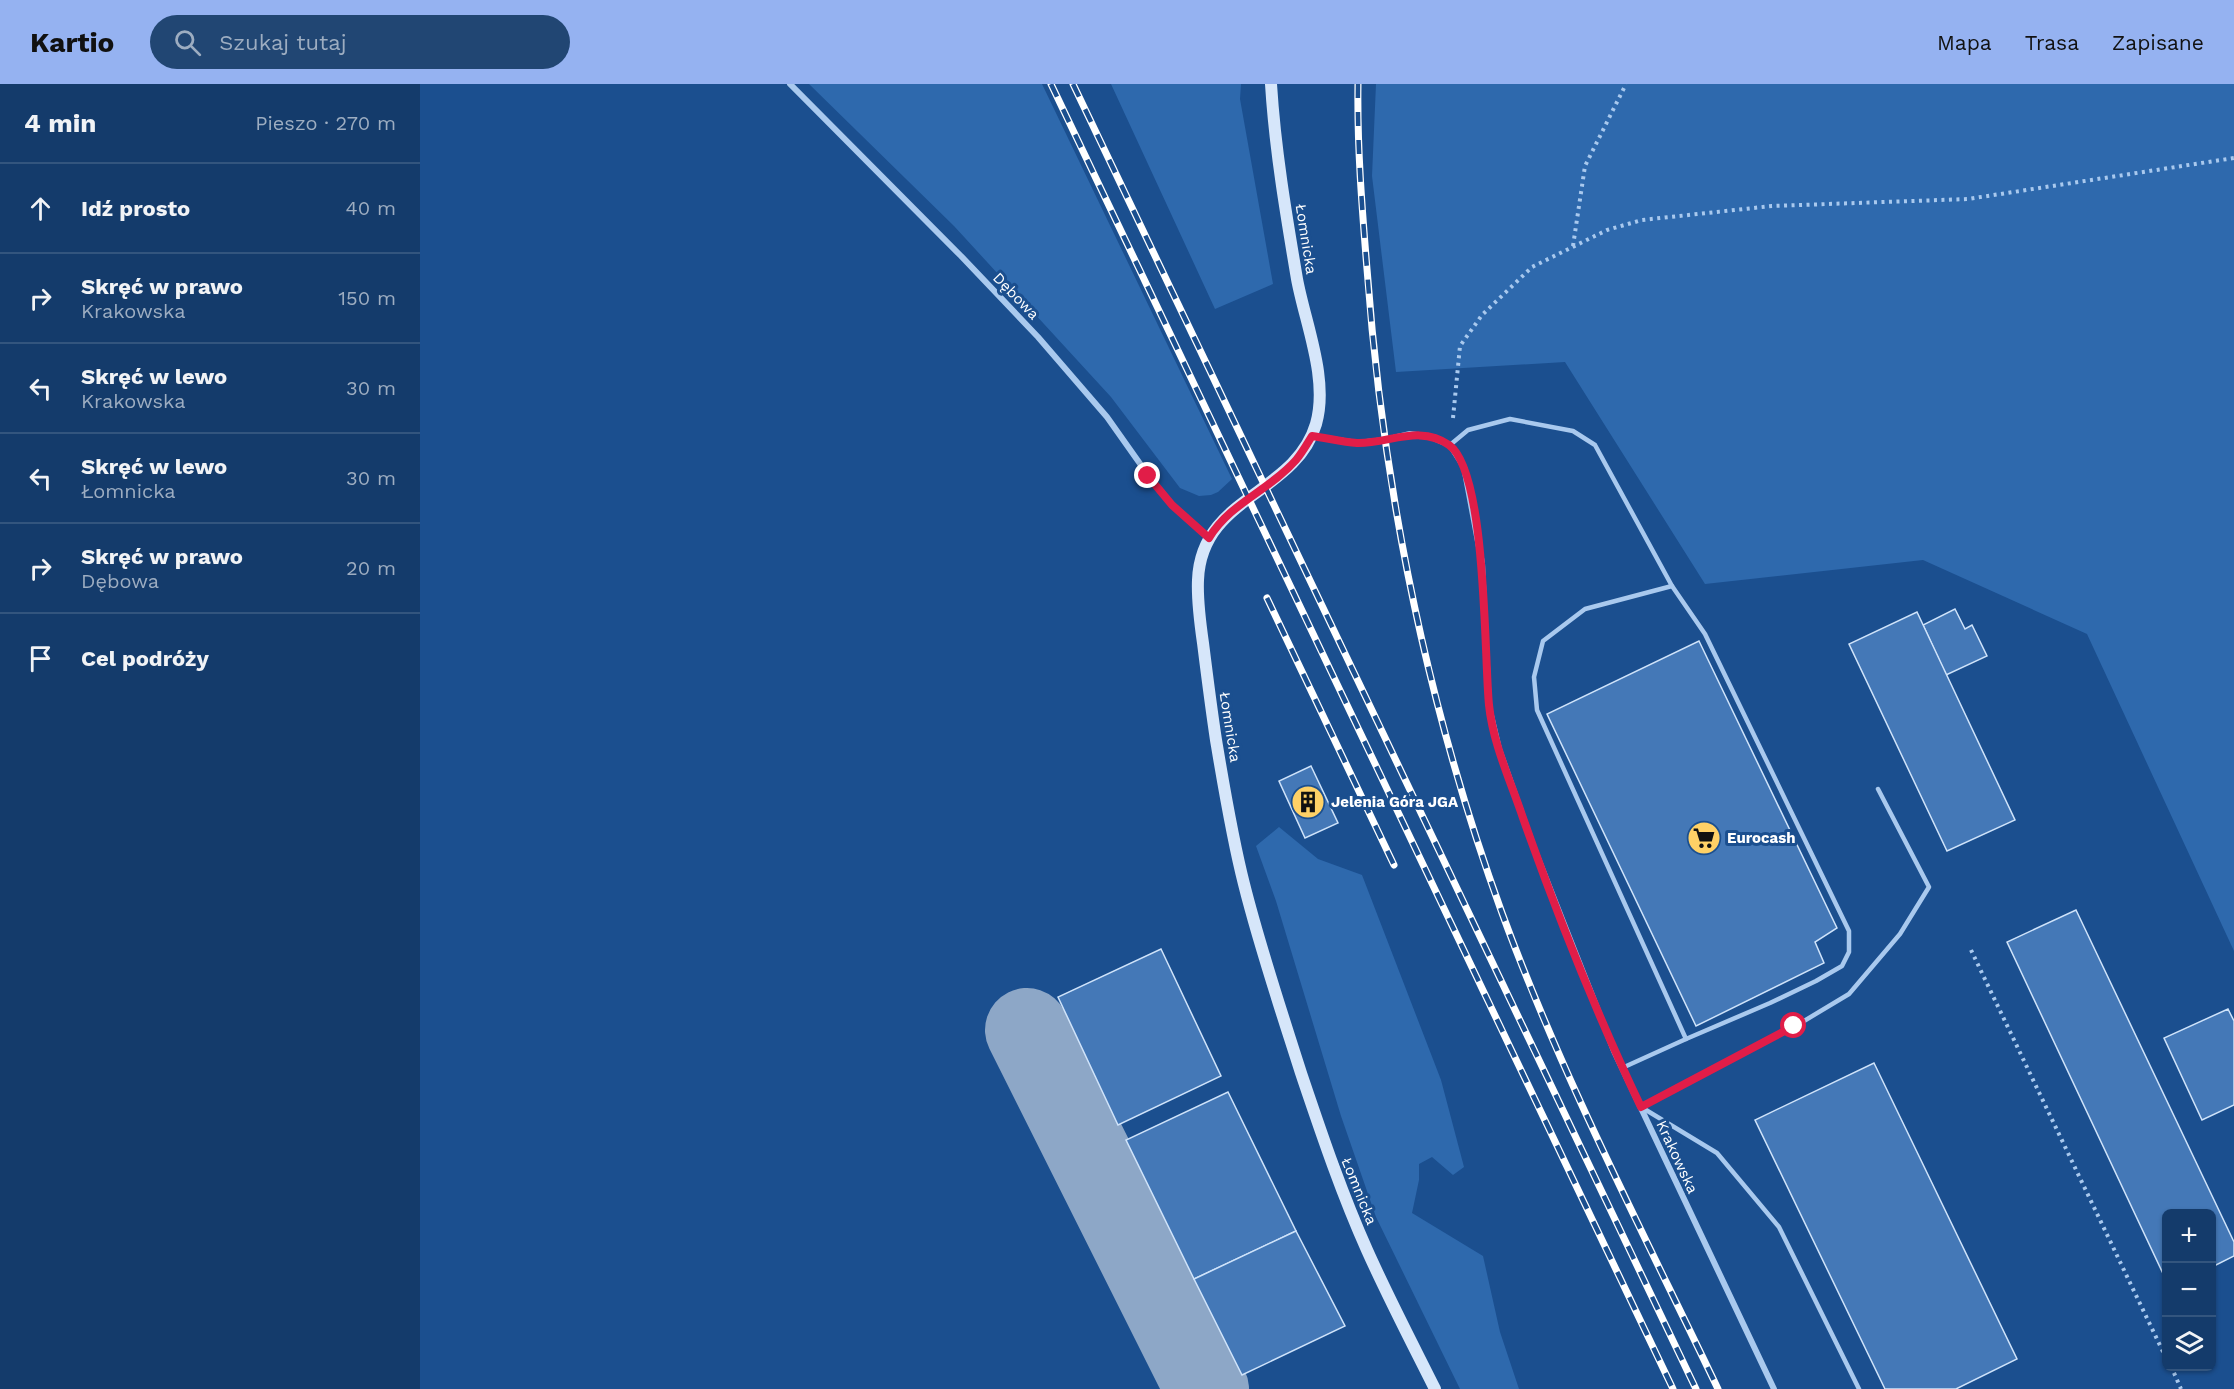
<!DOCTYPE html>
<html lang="pl">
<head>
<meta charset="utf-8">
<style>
  :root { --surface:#143b6b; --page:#214673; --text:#f1f3f6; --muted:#9dadc1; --line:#33557e; --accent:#95b2f1 }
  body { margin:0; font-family:"Work Sans",sans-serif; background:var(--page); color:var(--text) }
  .controls { position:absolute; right:18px; bottom:18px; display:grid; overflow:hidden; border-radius:9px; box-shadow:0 2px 4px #0004 }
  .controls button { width:54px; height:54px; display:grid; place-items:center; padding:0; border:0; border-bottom:2px solid var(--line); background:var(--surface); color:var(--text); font:30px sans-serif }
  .stop { position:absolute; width:18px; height:18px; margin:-14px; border:4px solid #e11d48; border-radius:50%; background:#fff }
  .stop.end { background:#e11d48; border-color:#fff; box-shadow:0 2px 6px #0008 }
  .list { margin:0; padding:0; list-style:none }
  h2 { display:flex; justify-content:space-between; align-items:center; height:78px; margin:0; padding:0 24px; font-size:26px }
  h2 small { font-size:20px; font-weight:400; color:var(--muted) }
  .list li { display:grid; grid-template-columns:39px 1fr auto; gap:18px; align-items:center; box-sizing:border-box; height:90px; padding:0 24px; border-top:2px solid var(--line) }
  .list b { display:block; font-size:22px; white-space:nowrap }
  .list p { margin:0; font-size:20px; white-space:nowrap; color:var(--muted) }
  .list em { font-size:20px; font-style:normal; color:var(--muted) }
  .icon { flex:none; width:33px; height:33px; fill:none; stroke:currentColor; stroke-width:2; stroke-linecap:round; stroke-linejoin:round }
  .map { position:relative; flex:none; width:1814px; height:1305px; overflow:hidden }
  header { display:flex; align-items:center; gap:36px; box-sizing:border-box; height:84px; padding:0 30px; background:var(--accent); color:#111 }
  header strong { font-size:28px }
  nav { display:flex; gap:33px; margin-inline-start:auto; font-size:21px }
  .search { width:420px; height:54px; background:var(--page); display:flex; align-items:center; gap:15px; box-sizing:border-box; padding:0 21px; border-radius:33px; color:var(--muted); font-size:22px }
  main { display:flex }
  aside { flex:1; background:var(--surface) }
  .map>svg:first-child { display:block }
  .green { fill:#2e69ad }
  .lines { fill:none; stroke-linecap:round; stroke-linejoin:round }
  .taxiway { stroke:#8da7c7; stroke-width:84 }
  .building { fill:#4478b7; stroke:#cfe3fa; stroke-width:1.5 }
  .path { stroke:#a9c9ee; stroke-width:4; stroke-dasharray:3 4.5; stroke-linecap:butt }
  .lane { stroke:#a9c9ee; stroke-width:4.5 }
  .street { stroke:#a9c9ee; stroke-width:6 }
  .secondary { stroke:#d6e6fa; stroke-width:12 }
  .rail-casing { stroke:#fff; stroke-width:7 }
  .rail { stroke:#1b4f8f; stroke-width:4.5; stroke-dasharray:14; stroke-linecap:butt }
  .route { stroke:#e11d48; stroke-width:8 }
  .labels { text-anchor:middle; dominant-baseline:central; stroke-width:6; stroke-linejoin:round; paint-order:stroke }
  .street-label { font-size:15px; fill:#fff; stroke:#1b4f8f }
  .poi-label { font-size:15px; font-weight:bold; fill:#fff; stroke:#1b4f8f; text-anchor:start }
</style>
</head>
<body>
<header>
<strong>Kartio</strong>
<div class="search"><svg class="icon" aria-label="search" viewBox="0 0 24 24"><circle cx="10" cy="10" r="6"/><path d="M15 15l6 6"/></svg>Szukaj tutaj</div>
<nav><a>Mapa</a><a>Trasa</a><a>Zapisane</a></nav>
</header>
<main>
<aside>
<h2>4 min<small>Pieszo · 270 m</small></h2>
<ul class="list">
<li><svg class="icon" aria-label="ahead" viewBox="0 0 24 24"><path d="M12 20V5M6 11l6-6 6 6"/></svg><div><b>Idź prosto</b></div><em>40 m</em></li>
<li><svg class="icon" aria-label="right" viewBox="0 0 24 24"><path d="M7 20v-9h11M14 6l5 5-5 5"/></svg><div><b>Skręć w prawo</b><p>Krakowska</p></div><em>150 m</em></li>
<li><svg class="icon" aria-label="left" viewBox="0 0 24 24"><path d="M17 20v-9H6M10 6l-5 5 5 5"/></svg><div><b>Skręć w lewo</b><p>Krakowska</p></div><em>30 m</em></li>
<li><svg class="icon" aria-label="left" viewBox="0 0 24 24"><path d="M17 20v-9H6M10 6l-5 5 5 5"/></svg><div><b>Skręć w lewo</b><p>Łomnicka</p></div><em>30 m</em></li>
<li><svg class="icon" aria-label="right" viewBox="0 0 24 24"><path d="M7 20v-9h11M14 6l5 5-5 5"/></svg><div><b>Skręć w prawo</b><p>Dębowa</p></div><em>20 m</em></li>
<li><svg class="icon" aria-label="arrive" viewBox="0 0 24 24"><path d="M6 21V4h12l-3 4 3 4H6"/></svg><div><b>Cel podróży</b></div></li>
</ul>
</aside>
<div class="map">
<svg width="1814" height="1305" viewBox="0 0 1814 1305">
  <rect width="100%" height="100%" fill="#1b4f8f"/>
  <g class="green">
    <polygon points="389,0 622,0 812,395 798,408 791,411 779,412 760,404 691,313 534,142"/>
    <polygon points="691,0 821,0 820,15 853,200 795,225"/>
    <polygon points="956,0 1814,0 1814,867 1667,550 1503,476 1285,500 1145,278 976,288 952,92"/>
    <polygon points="859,743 898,775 942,791 1021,996 1044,1083 1033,1091 1012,1073 999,1080 999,1096 992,1129 1063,1172 1080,1248 1099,1305 1040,1305 956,1133 921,1032 856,817 836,762"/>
  </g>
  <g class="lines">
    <polyline class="taxiway" points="607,946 787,1305"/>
  </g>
  <g class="building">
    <polygon points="1535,525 1545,545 1552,541 1567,572 1526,591 1503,541"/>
    <polygon points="1497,528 1595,736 1527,767 1429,560"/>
    <polygon points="1279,557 1417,844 1395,858 1404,879 1276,942 1127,630"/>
    <polygon points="891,682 918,739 885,754 859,697"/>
    <polygon points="1656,826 1814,1158 1814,1172 1792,1183 1792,1130 1746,1130 1746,1196 1587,858"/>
    <polygon points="741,865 801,992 698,1041 638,913"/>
    <polygon points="1808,925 1814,937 1814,1021 1782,1036 1744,954"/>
    <polygon points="1454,979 1597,1275 1536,1305 1465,1305 1335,1036"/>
    <polygon points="808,1008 876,1147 774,1195 706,1056"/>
    <polygon points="876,1147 925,1242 822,1291 774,1195"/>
  </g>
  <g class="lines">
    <g class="path">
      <polyline points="1153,162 1165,82 1206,0"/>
      <polyline points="1033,334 1040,262 1062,231 1112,183 1187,146 1222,136 1352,122 1548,115 1814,74"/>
      <polyline points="1551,866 1746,1274"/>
      <polyline points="1751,1282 1761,1305"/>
    </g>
    <g class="lane">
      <polyline points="1030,361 1048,346 1090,335 1153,347 1175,361 1252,502 1165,525 1123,557 1114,593 1117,626 1266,955 1202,984"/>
      <polyline points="1252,502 1285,550 1429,847 1429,868 1422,882 1396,897 1350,919 1266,955"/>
      <polyline points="1439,1305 1359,1143 1297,1069 1221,1023 1374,943 1429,910 1480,850 1509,803 1458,705"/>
    </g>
    <g class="street">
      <polyline points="370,0 541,172 618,253 687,333 728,391 752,421 789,454"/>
      <polyline points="892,352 937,359 965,356 990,350 1011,353 1030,361 1044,383 1062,479 1069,623 1079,665 1114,764 1194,967 1354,1305"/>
    </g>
    <path class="secondary" d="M851,0C855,65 866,130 877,195C885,239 909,295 896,340C875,411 781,412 778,496C777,517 780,538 783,559C787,591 791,623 796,656C804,704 812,753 824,800C840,864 861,926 881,989C901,1048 921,1108 947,1166C968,1213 992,1259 1015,1305"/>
    <defs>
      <g id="rail">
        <polyline points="631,0 1253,1305"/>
        <polyline points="653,0 1276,1305"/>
        <path d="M938,0C937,62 942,124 947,185C963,405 1007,622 1082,829C1142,993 1223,1148 1298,1305"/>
        <polyline points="847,514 974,781"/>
      </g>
    </defs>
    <use href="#rail" class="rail-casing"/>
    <use href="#rail" class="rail"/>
  </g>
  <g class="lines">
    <path class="route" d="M728,392L752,421L789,454C810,419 850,406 876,376C882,369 887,360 892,352C907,354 922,358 937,359C968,360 1000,340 1029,361C1067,388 1064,572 1069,621C1073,660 1091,698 1103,734C1137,830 1177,931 1221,1023L1374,942"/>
  </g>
  <defs>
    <symbol id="building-disc" viewBox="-11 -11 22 22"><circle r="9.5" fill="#ffd166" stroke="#1b4f8f"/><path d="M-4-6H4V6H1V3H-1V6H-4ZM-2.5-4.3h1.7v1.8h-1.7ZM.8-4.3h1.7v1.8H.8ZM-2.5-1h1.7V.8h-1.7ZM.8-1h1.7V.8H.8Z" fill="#111"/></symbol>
    <symbol id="supermarket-disc" viewBox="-11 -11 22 22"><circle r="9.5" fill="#ffd166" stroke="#1b4f8f"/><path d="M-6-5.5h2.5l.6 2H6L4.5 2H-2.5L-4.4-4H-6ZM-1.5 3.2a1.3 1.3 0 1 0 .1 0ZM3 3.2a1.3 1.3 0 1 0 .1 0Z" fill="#111"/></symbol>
  </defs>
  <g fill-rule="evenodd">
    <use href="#building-disc" x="869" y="699" width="38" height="38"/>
    <use href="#supermarket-disc" x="1265" y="735" width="38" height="38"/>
  </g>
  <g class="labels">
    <g class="street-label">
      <text transform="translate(886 155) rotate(81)">Łomnicka</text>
      <text transform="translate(596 212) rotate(46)">Dębowa</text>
      <text transform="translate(810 643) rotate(81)">Łomnicka</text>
      <text transform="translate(1257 1073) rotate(65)">Krakowska</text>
      <text transform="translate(939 1107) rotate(68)">Łomnicka</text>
    </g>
    <g class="poi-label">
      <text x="911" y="718">Jelenia Góra JGA</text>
      <text x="1307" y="754">Eurocash</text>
    </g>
  </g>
</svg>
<div class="controls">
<button>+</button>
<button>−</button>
<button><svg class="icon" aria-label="layers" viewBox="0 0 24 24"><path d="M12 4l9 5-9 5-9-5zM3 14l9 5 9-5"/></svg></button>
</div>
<div class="stop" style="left:1374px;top:942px"></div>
<div class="stop end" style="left:728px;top:392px"></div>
</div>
</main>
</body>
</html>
